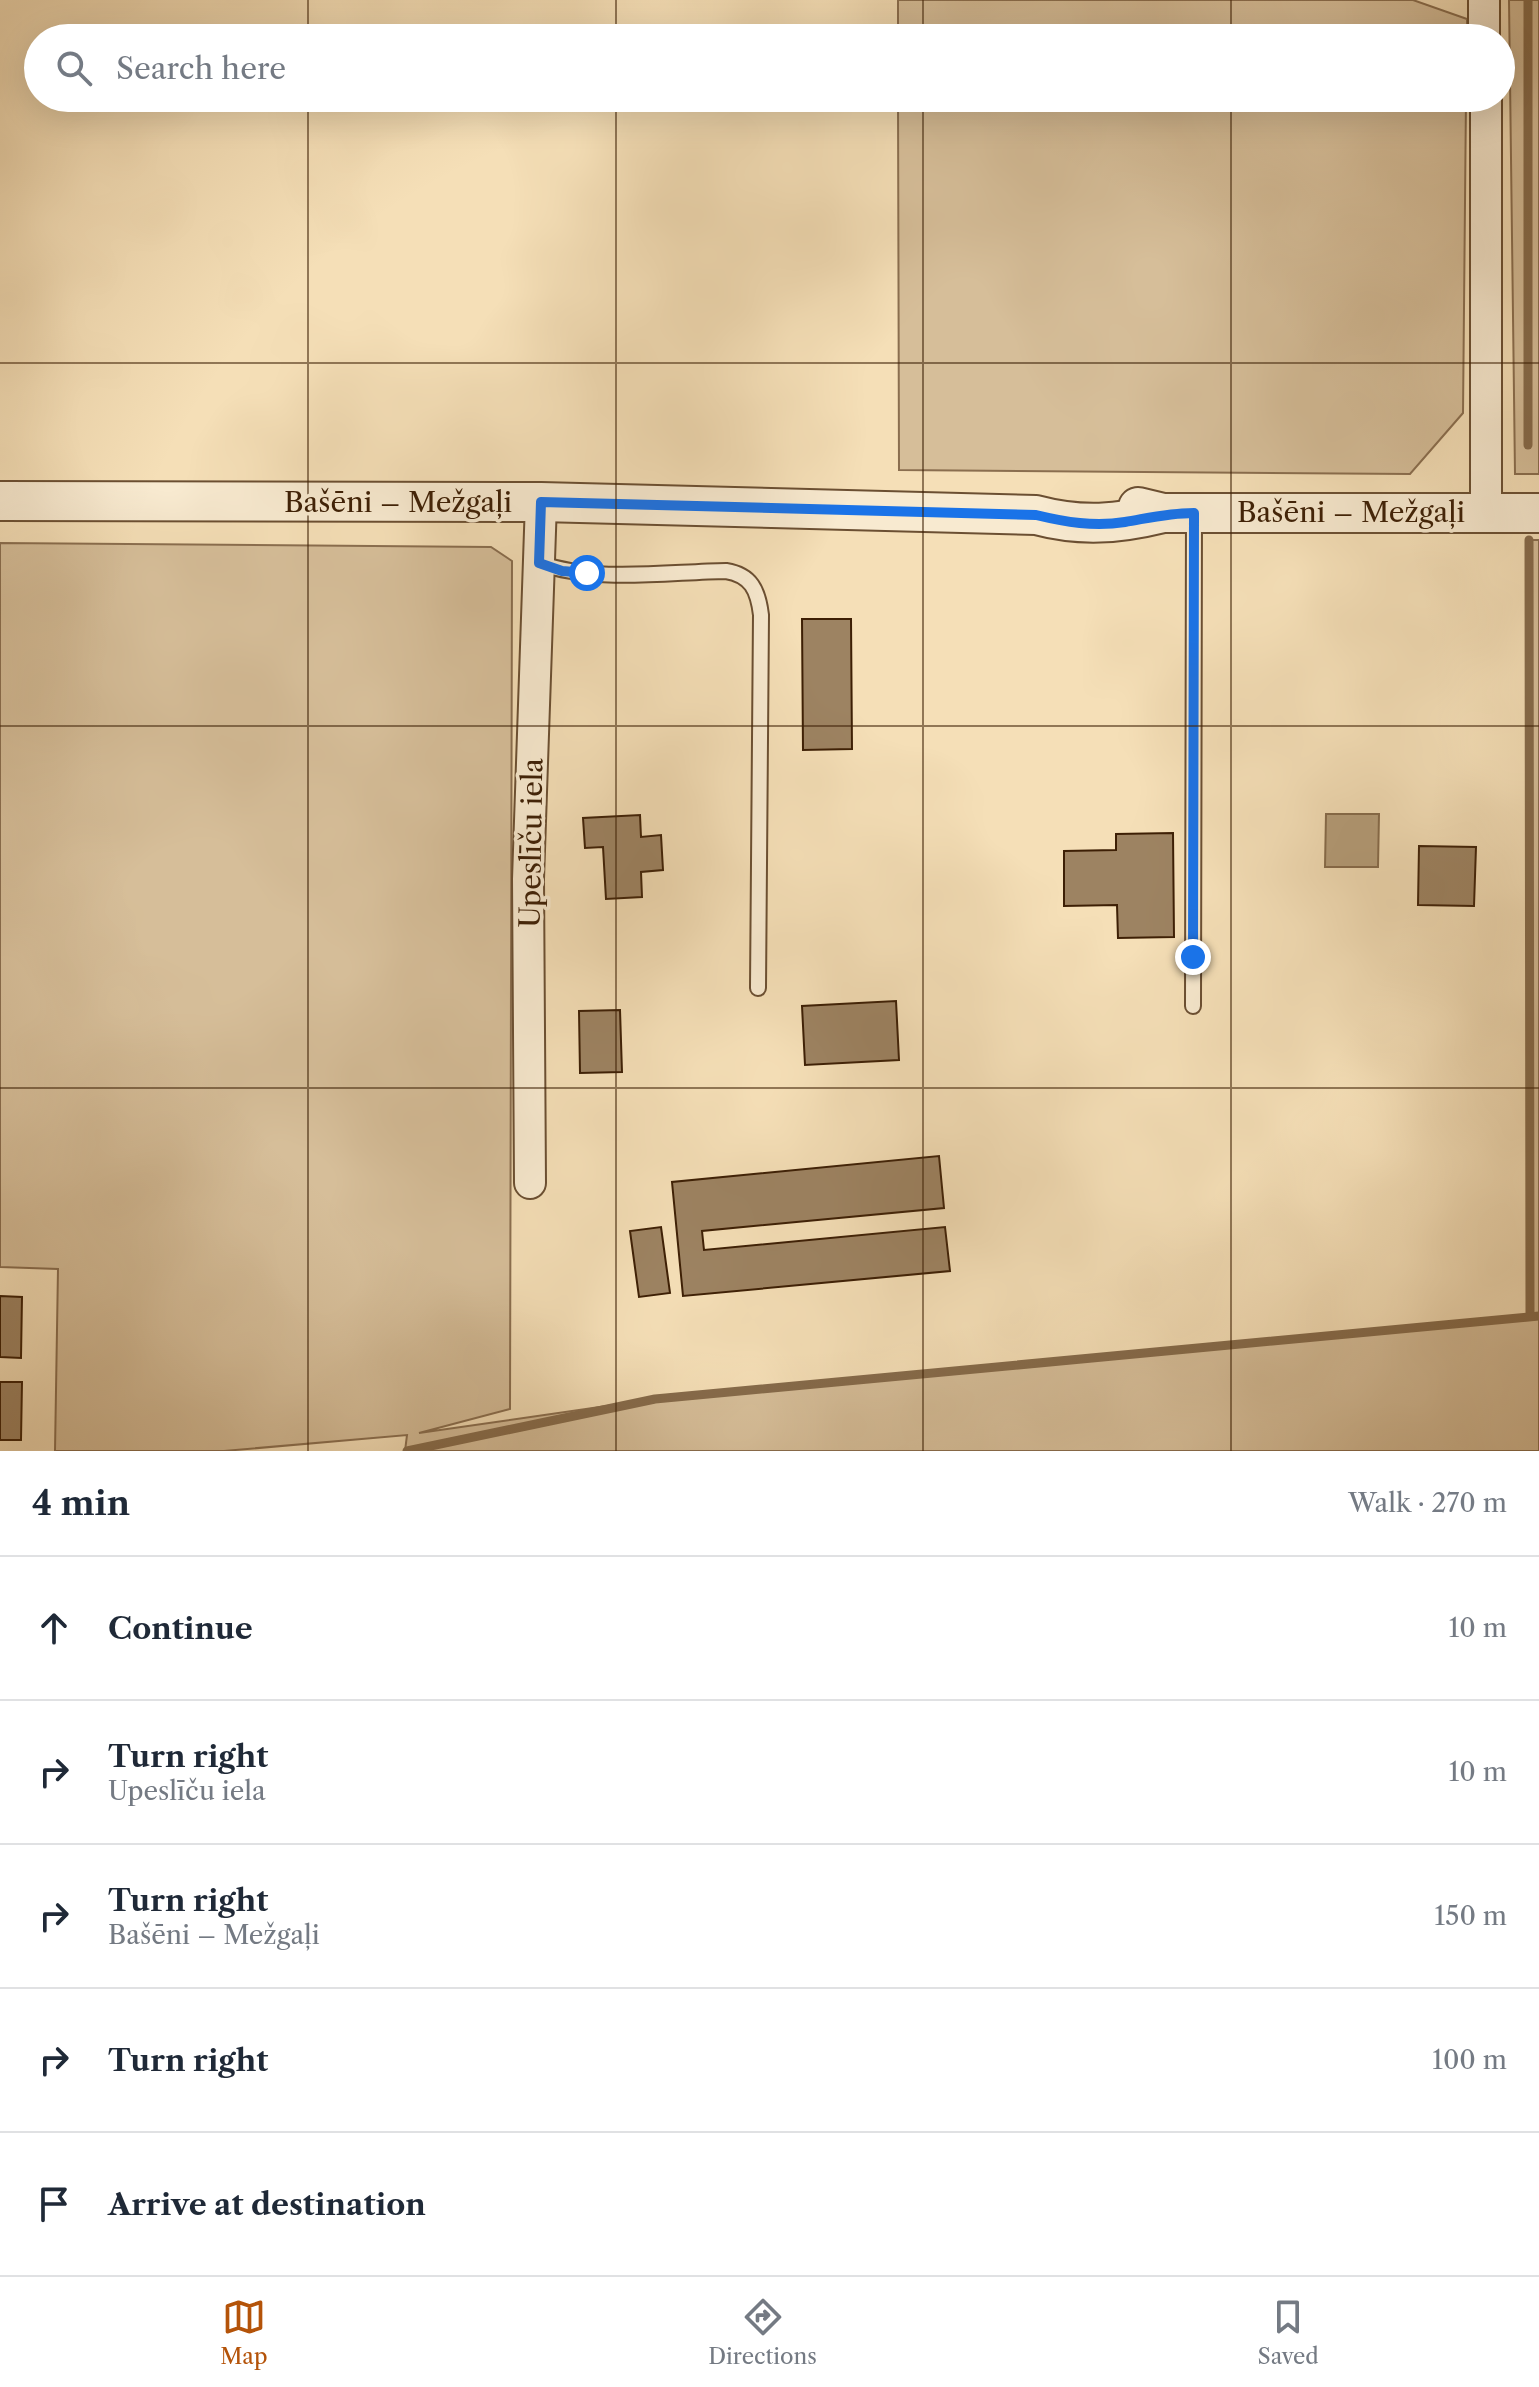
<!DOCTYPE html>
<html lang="en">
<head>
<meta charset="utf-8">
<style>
  :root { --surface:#fff; --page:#f2f2f3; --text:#1f2937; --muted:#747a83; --line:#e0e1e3; --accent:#b45309 }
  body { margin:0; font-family:"Libre Caslon Text",serif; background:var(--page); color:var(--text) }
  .stop { position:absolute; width:24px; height:24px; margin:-18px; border:6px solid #1a73e8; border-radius:50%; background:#fff }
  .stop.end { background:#1a73e8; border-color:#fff; box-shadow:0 2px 8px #0008 }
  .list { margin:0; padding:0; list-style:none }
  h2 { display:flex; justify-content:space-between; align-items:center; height:104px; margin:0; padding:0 32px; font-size:34px }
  h2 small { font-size:26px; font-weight:400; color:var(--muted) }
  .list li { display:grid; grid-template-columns:52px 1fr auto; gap:24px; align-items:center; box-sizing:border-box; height:144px; padding:0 32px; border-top:2px solid var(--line) }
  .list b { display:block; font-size:30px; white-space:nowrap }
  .list p { margin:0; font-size:26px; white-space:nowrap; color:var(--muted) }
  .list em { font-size:26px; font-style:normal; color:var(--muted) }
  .icon { flex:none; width:44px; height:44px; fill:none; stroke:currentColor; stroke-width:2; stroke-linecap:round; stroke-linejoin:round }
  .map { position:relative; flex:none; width:1539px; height:1451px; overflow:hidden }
  .search { position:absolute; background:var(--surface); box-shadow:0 8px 32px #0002; left:24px; right:24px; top:24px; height:88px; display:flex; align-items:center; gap:20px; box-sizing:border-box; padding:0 28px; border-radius:44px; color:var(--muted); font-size:30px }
  .sheet { height:824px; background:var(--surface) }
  nav { display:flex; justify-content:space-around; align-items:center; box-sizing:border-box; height:112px; border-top:2px solid var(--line); background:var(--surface); font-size:22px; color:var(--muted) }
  nav a { display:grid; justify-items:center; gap:4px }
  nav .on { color:var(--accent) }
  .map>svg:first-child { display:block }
  .green { fill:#d6be99; stroke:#8a6e4f; stroke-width:2 }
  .water { fill:#b69e7a; stroke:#866b4b; stroke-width:2 }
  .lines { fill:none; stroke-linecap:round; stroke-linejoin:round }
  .stream { stroke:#866b4b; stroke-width:9 }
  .building { fill:#9d8362; stroke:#3d1f05; stroke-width:2 }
  .service-casing { stroke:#6b4f32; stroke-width:18 }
  .minor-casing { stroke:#6b4f32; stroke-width:34 }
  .tertiary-casing { stroke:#6b4f32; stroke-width:42 }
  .service { stroke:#f8ead0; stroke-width:14 }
  .minor { stroke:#f8ead0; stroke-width:30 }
  .tertiary { stroke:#f8ead0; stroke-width:38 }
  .route { stroke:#1a73e8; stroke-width:10 }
  .grid { fill:none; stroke:#3d1f05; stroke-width:2; stroke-opacity:0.55 }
  .labels { text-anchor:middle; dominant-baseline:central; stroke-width:7; stroke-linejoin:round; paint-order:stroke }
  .street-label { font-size:28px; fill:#3d1f05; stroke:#f8ead0 }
</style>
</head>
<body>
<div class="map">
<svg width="1539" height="1451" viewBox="0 0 1539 1451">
  <rect width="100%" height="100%" fill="#f5dfb7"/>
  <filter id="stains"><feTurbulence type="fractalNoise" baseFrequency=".0025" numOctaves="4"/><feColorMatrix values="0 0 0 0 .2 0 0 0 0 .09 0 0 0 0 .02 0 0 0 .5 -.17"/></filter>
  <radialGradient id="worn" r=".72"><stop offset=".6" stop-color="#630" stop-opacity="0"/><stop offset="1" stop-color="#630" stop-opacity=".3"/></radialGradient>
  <g class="green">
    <polygon points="898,0 1413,0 1467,19 1467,38 898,38"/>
    <polygon points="1509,0 1539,0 1539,474 1515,474"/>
    <polygon points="898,98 1466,98 1463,413 1410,474 899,470"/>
    <polygon points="1529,540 1539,540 1539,1451 405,1451 407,1435 224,1451 55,1451 58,1269 0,1267 0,543 491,547 512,561 510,1409 419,1433 655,1399 1529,1316"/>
  </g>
  <polygon class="water" points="1326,814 1379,814 1378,867 1325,867"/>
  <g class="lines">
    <g class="stream">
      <polyline points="1528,0 1528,445"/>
      <polyline points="1529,540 1530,1316"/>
      <polyline points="407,1451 655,1399 1539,1316"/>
    </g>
  </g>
  <g class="building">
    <polygon points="802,619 851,619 852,749 803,750"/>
    <polygon points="640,815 641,837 661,835 663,870 641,872 642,897 606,899 603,847 585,848 583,818"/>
    <polygon points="1173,833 1174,937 1118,938 1117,905 1064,906 1064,851 1116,850 1116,834"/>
    <polygon points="1419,846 1476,847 1474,906 1418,905"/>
    <polygon points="896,1001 899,1060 805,1065 802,1006"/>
    <polygon points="620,1010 622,1072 580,1073 579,1011"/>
    <polygon points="939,1156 944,1208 702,1231 704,1250 945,1227 950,1271 683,1296 672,1182"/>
    <polygon points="661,1227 670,1293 639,1297 630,1231"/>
    <polygon points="0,1296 22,1297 21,1358 0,1357"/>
    <polygon points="0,1382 22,1382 21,1440 0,1440"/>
  </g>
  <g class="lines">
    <defs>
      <g id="service">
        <path d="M539,563C596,583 666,572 726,571C751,575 758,590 761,615L758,988"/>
        <polyline points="1193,1006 1194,513"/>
      </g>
      <g id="minor">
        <polyline points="1484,0 1484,38"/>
        <polyline points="1486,512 1486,98"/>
        <polyline points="530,1183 528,879 541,502"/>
      </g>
      <g id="tertiary">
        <path d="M0,501L541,502L1036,515C1081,527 1118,524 1163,513"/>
        <polyline points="1138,507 1163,513 1539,513"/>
      </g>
    </defs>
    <use href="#service" class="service-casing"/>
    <use href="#minor" class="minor-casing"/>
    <use href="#tertiary" class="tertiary-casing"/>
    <use href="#service" class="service"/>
    <use href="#minor" class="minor"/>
    <use href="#tertiary" class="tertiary"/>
  </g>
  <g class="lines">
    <path class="route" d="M587,573L562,571L539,563L541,502L1036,515C1065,522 1094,527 1125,522C1149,518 1169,513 1194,513L1193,957"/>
  </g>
  <path class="grid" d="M308,0V38M616,0V38M923,0V38M1231,0V38M308,98V1451M616,98V1451M923,98V1451M1231,98V1451M0,363H1539M0,726H1539M0,1088H1539"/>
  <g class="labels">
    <g class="street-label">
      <text x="398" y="502">Bašēni – Mežgaļi</text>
      <text x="1351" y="512">Bašēni – Mežgaļi</text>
      <text transform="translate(531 843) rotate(-89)">Upeslīču iela</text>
    </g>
  </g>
  <rect width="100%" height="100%" filter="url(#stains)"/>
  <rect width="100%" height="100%" fill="url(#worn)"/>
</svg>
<div class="stop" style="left:587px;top:573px"></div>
<div class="stop end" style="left:1193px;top:957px"></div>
<div class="search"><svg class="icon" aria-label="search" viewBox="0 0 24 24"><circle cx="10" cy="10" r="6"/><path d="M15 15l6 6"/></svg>Search here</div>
</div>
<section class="sheet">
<h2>4 min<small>Walk · 270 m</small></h2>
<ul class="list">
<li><svg class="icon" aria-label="ahead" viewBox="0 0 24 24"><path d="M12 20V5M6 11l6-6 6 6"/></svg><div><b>Continue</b></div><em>10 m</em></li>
<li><svg class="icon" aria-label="right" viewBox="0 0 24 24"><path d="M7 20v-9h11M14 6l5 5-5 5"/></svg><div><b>Turn right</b><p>Upeslīču iela</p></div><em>10 m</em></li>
<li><svg class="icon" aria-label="right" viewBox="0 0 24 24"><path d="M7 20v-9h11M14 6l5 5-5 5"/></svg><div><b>Turn right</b><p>Bašēni – Mežgaļi</p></div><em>150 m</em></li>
<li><svg class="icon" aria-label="right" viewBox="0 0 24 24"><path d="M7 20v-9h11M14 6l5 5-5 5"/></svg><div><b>Turn right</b></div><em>100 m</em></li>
<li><svg class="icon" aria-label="arrive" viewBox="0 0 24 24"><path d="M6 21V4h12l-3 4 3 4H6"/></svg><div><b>Arrive at destination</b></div></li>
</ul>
</section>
<nav>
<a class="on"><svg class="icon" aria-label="map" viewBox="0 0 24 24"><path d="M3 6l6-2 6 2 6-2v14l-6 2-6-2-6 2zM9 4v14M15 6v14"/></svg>Map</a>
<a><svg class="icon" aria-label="directions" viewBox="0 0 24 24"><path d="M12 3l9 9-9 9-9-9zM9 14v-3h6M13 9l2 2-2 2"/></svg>Directions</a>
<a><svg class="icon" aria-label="saved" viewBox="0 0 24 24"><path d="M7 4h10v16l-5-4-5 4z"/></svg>Saved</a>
</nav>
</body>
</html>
